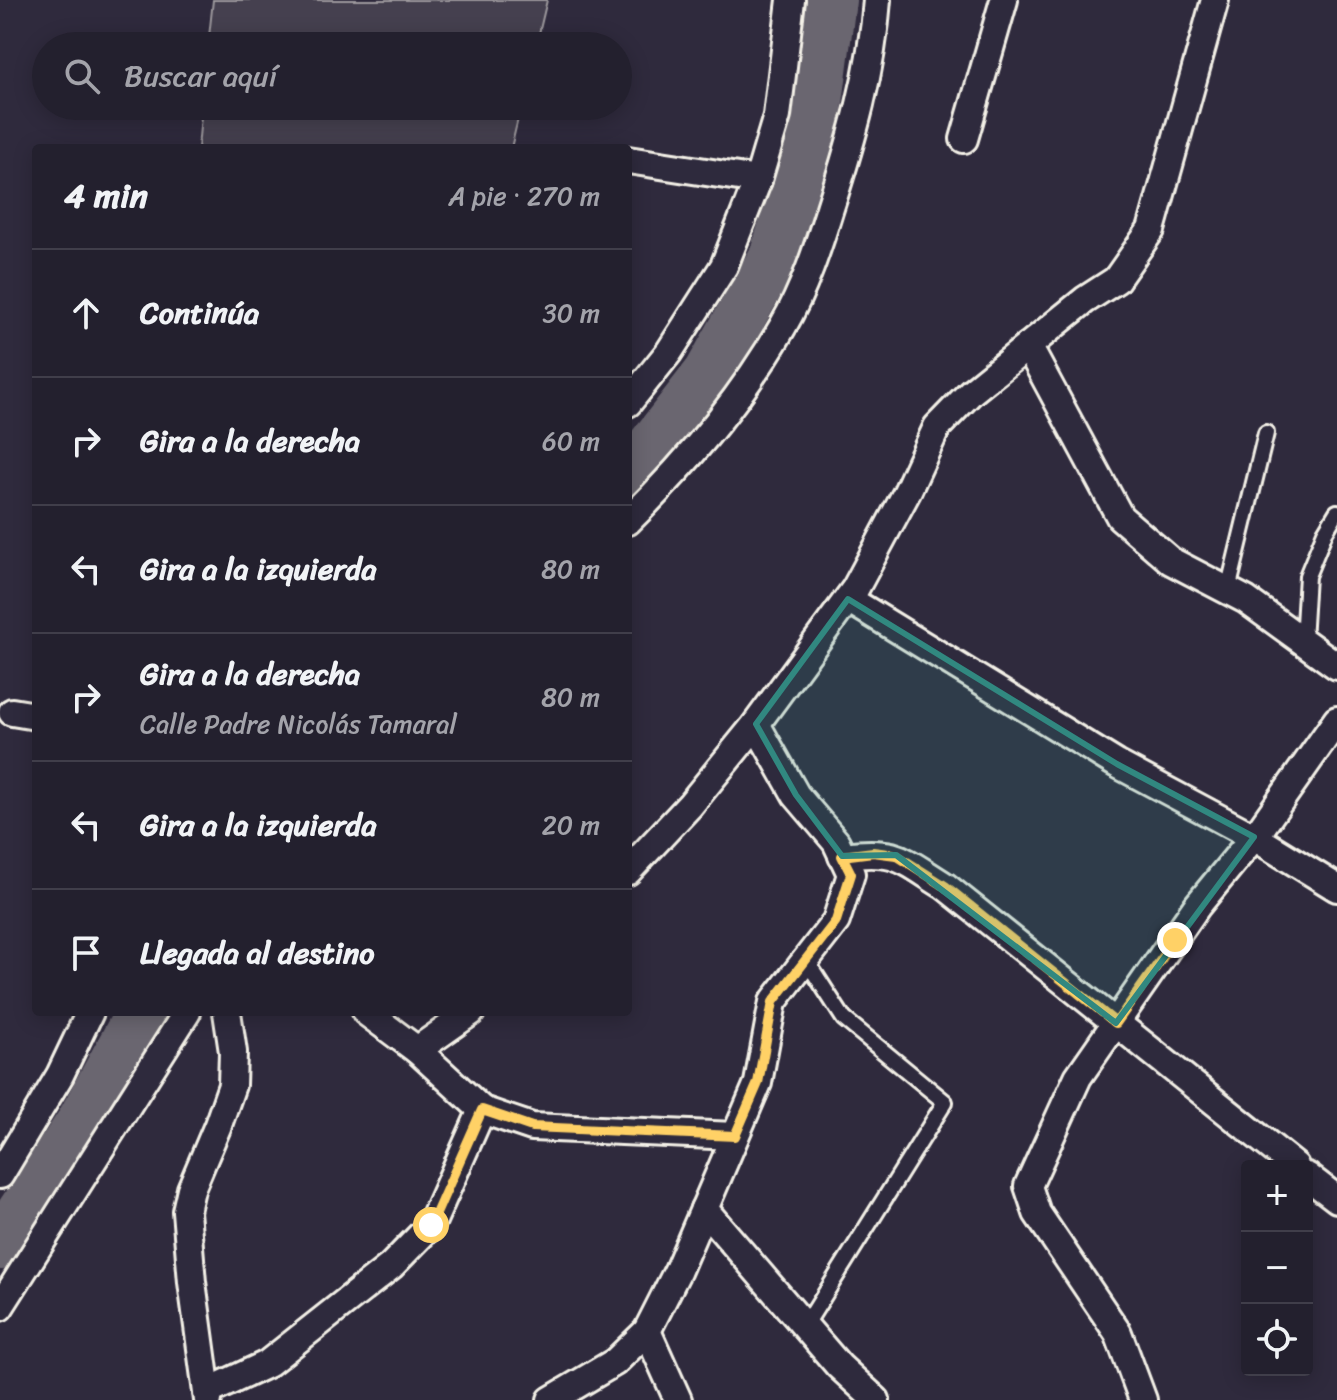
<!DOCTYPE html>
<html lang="es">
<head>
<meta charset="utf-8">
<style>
  :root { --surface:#23202e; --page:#2b2836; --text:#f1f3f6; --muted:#a3a3aa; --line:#403e4a }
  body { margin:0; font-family:Sriracha,sans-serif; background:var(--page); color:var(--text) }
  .controls { position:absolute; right:24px; bottom:24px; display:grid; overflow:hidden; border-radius:8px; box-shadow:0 4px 20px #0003 }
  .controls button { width:72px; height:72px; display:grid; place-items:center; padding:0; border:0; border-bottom:2px solid var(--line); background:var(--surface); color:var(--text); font:40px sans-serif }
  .stop { position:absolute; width:24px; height:24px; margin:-18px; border:6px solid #ffd166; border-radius:50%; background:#fff }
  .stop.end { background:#ffd166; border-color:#fff; box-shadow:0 2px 8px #0008 }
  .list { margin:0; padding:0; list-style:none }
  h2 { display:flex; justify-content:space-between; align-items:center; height:104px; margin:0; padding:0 32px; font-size:34px }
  h2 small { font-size:26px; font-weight:400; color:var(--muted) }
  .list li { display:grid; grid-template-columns:52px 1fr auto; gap:24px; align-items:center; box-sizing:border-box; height:128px; padding:0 32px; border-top:2px solid var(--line) }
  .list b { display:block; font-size:30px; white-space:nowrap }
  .list p { margin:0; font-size:26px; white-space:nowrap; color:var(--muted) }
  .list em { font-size:26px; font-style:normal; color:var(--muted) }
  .icon { flex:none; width:44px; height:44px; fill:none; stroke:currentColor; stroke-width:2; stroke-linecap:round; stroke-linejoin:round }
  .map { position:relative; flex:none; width:1337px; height:1400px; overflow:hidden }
  .search { position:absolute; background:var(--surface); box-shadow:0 4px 20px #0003; left:32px; top:32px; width:600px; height:88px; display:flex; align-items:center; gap:20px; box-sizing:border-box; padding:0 28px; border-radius:44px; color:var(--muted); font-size:30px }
  .panel { position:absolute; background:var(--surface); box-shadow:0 4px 20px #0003; left:32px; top:144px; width:600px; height:872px; border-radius:8px }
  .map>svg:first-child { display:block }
  .green { fill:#454050; stroke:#9c989c; stroke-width:2 }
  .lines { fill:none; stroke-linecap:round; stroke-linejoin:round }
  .river { stroke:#6a6670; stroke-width:50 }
  .service-casing { stroke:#f4f1e8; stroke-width:20 }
  .minor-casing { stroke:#f4f1e8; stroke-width:32 }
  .service { stroke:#2f2a3d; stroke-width:14 }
  .minor { stroke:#2f2a3d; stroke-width:26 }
  .route { stroke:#ffd166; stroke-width:10 }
  .marked { fill:#318880; fill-opacity:0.2; stroke:#318880; stroke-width:6; stroke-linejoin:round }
</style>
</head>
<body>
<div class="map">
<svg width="1337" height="1400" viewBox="0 0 1337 1400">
  <rect width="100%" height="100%" fill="#2f2a3d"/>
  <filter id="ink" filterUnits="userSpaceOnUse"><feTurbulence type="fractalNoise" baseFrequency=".0125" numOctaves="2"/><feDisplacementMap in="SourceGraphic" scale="16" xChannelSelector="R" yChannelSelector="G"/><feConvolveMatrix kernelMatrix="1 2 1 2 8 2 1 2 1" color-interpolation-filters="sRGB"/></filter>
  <g filter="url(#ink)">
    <g class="green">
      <polygon points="213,0 547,0 536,46 208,46"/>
      <polygon points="202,106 521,106 511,148 198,148"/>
    </g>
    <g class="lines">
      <g class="river">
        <polyline points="628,472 639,463 709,373 774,257 814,133 831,0"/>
        <polyline points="0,1245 81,1123 141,1012"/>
      </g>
      <defs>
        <g id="service">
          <polyline points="1228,590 1266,433"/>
          <polyline points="1303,641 1307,576 1325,532 1337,512"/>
          <polyline points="805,1326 945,1102 844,1019 806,960"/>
        </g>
        <g id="minor">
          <polyline points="964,139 1004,0"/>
          <polyline points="628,160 758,180"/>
          <polyline points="1028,346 1120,517 1171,561 1246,600 1337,666"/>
          <polyline points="628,403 669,352 724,266 758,180 777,116 791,0"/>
          <path d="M628,521C687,463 742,398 783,326C804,290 818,247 830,208C852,140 872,71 877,0"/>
          <polyline points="848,599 1117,764 1254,837 1337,888"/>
          <polyline points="12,712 36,716"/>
          <path d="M842,856C897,849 900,858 945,886L1295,1166"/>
          <polyline points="628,871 690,805 756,724 855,589 907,492 937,427 971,392 1085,300 1116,280 1151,230 1215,0"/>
          <polyline points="366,1012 417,1050 482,1110 532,1127 735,1136"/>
          <polyline points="417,1050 471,1012"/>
          <polyline points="0,1175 60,1075 90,1012"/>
          <polyline points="1307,1176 1337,1199"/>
          <polyline points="704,1209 839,1366 876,1400"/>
          <polyline points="0,1307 187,1012"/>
          <polyline points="647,1331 678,1400"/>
          <polyline points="207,1392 267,1364 391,1266 431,1225 482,1110"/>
          <polyline points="208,1400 192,1282 186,1211 191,1189 218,1125 232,1085 233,1052 227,1012"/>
          <polyline points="551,1400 615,1362 647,1331 678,1270 758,1083 773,1002 836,921 851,874 836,842 796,795 756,724"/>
          <polyline points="1143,1400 1118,1333 1037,1213 1028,1186 1078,1077 1197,906 1261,828 1337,720"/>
        </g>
      </defs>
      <use href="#service" class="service-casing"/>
      <use href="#minor" class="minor-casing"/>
      <use href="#service" class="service"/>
      <use href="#minor" class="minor"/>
    </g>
  </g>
  <g class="lines" filter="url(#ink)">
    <polyline class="route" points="431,1225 482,1110 532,1127 735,1136 758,1083 773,1002 836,921 851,874 842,856 873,852 896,855 945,886 1116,1023 1175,940"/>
  </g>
  <path class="marked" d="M848,599L1117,764L1254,837L1116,1023L896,855L842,856L796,795L756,724Z"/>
</svg>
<div class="controls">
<button>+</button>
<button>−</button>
<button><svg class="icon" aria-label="locate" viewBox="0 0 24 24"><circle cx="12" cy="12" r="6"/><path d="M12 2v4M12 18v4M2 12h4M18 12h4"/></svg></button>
</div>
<div class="stop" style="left:431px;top:1225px"></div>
<div class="stop end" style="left:1175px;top:940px"></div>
<div class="search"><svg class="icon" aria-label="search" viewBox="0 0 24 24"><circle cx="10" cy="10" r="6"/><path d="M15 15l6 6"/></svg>Buscar aquí</div>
<section class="panel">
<h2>4 min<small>A pie · 270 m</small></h2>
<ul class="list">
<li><svg class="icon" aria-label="ahead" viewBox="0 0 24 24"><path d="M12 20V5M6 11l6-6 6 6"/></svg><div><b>Continúa</b></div><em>30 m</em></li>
<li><svg class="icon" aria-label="right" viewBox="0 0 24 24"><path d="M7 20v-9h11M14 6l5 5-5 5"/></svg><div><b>Gira a la derecha</b></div><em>60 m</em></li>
<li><svg class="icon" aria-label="left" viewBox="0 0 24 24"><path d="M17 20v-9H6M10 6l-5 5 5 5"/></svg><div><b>Gira a la izquierda</b></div><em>80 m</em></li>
<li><svg class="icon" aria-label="right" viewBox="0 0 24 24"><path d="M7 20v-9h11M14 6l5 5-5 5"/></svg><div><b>Gira a la derecha</b><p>Calle Padre Nicolás Tamaral</p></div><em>80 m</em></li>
<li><svg class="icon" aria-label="left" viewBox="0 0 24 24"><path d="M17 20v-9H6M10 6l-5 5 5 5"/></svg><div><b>Gira a la izquierda</b></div><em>20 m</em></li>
<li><svg class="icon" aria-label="arrive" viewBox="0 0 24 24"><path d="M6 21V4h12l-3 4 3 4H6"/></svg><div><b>Llegada al destino</b></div></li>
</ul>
</section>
</div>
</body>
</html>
